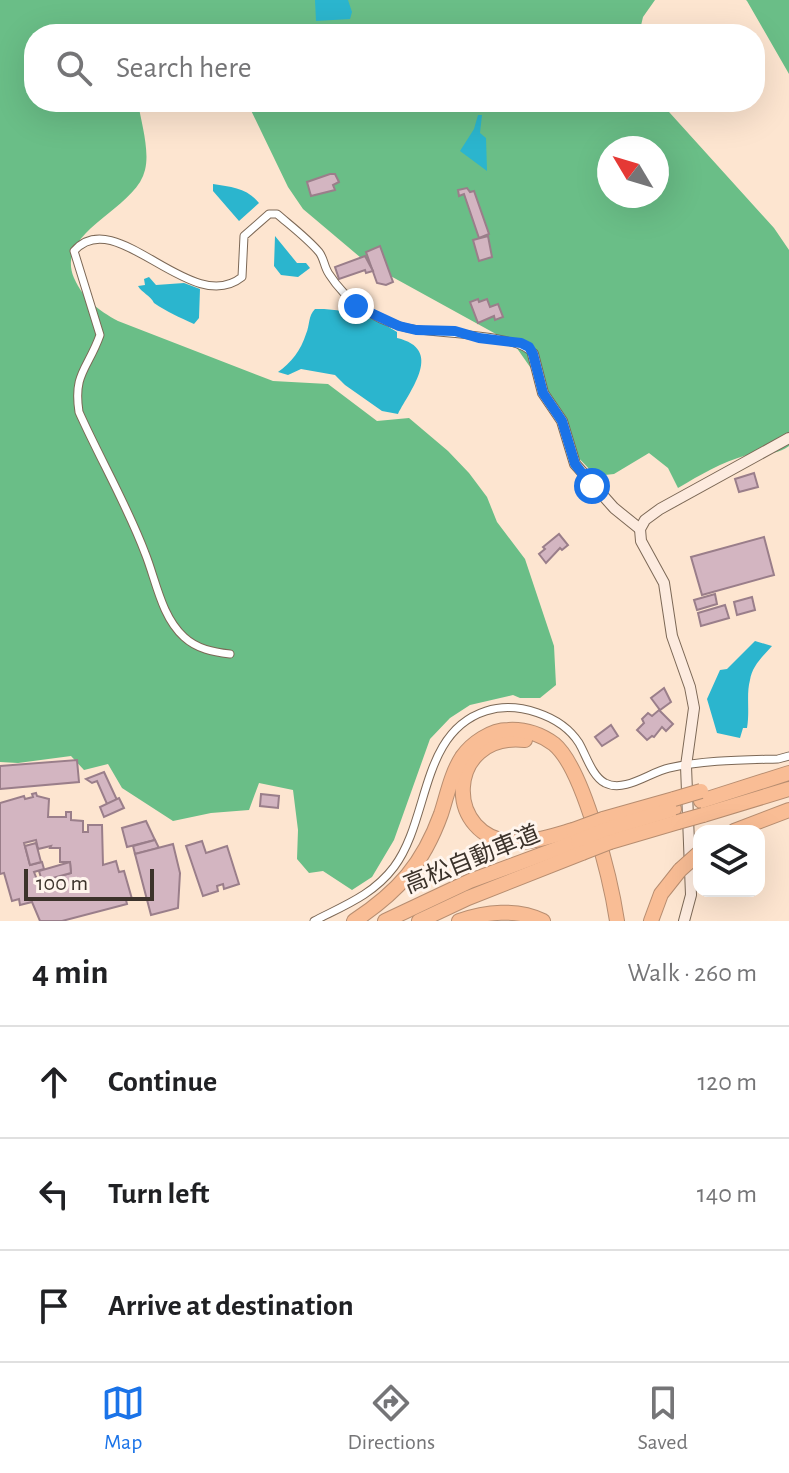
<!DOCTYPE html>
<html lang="en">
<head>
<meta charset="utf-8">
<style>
  :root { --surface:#fff; --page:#f6f6f6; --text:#202124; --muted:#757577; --line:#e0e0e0; --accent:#1a73e8 }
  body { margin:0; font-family:"Alegreya Sans","Noto Sans JP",sans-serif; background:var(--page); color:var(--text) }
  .controls { position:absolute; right:24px; bottom:24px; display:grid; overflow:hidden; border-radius:16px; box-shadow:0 8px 32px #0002 }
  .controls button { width:72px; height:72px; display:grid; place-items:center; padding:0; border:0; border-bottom:2px solid var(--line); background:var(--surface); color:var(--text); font:40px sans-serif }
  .compass { position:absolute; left:597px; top:136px; width:72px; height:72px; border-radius:50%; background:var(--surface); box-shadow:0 8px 32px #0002; rotate:308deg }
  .scale { position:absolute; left:24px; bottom:20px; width:130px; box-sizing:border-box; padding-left:8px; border:4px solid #3c332b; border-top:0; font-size:22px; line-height:28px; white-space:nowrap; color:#3c332b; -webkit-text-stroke:6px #fff5ed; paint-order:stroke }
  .stop { position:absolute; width:24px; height:24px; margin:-18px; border:6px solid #1a73e8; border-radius:50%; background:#fff }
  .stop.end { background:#1a73e8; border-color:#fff; box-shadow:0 2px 8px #0008 }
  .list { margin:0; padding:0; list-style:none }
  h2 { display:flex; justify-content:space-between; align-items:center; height:104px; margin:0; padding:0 32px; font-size:34px }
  h2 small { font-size:26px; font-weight:400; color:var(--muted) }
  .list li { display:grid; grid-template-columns:52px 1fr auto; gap:24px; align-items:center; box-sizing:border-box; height:112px; padding:0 32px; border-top:2px solid var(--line) }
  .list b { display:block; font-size:30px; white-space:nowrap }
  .list em { font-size:26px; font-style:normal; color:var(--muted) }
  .icon { flex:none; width:44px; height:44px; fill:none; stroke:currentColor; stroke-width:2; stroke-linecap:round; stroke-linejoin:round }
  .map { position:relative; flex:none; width:789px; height:921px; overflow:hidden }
  .search { position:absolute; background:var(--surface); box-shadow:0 8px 32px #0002; left:24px; right:24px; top:24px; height:88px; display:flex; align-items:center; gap:20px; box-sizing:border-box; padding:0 28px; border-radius:32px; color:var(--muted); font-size:30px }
  .sheet { height:440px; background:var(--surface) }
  nav { display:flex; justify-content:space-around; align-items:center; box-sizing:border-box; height:112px; border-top:2px solid var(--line); background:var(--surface); font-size:22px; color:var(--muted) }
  nav a { display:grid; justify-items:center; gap:4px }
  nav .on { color:var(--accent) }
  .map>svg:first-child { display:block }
  .forest { fill:#6abe87; fill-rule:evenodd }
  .water { fill:#2bb5ce }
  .building { fill:#d3b5c1; stroke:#9a7e8a; stroke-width:2; fill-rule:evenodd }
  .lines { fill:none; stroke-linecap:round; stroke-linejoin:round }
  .street-casing { stroke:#7c6856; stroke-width:9 }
  .secondary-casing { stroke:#7c6856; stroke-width:12 }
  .highway-casing { stroke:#b78d70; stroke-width:16 }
  .street { stroke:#fff; stroke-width:7 }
  .secondary { stroke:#fdebdf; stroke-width:10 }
  .highway { stroke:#f9bd95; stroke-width:14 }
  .highway-bridge-casing { stroke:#b78d70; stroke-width:16; stroke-linecap:butt }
  .highway-bridge { stroke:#f9bd95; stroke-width:14 }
  .route { stroke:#1a73e8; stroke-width:10 }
  .labels { text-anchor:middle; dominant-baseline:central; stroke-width:6; stroke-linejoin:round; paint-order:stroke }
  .street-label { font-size:24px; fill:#3c332b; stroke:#fff5ed }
</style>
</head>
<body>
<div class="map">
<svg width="789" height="921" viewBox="0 0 789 921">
  <rect width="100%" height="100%" fill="#fde5d0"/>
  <g class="forest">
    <path d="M0,0H655L643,17L639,34H192L183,28L168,25L148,34H34V102H138C141,122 150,150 145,170C136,210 54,231 74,278C84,300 98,310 118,321L273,381L328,384L377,421L409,418L448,451L469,473L487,497L497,522L525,559L554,646L556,685L540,698H520L513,695L470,705L450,718L430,739L394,840L372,877L352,890L323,871L309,873L297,859L298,830L293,790L259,783L249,810L211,813L173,821L122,788L108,764L84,770L71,756L18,763L0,762Z"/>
    <polygon points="746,0 789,0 789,74 747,1"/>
    <path d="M247,102H660L774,228L789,250V446C771,458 763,451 747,455C722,462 700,475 678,488L668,468L649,453L614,474L596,476L570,449L567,420L514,344L367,263L303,209L288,187ZM609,148H657V196H609Z"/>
  </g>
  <g class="water">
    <polygon points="315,0 348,0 352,12 350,19 316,21"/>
    <polygon points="478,115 482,115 480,133 486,138 487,171 460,151 474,129"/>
    <path d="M213,184C232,187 247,188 259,203L239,221L213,191Z"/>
    <polygon points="275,236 297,263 306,263 310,268 298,277 281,275 274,266"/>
    <path d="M149,277L156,285L184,283L200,289L199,318L194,324C179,317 167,312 154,303C150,295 142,293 138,286L145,285L144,279Z"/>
    <path d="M315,309C342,308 375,317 397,332V338C444,349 411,389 398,414L382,411L345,385L335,375L301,369L288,375L278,372C291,363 301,350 306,334C310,325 308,316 315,309Z"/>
    <path d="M755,641L772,646C763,656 752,666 750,680C746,695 750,711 747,728H743L740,738L717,733L707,699L720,670L727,669Z"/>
  </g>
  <g class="building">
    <polygon points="330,174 335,174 339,182 333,185 335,190 311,196 307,182"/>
    <polygon points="467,188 470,192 474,191 489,234 479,238 464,194 459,196 458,190"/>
    <polygon points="488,236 492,257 479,261 473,240"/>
    <polygon points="380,246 393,282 386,285 377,283 366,252"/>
    <polygon points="365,256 373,271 366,273 365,270 339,279 335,267"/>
    <polygon points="478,299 479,302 487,299 490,307 498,304 503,317 495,320 494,316 478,323 470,302"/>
    <polygon points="754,473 758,487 739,492 735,479"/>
    <polygon points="559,534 568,545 562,550 560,548 546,563 539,554 545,549 543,547"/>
    <polygon points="764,537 774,575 702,595 691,557"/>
    <polygon points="715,594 717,604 697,610 694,600"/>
    <polygon points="752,597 755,610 737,615 734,602"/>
    <polygon points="725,605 729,618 701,626 698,613"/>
    <polygon points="664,688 671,702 660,710 651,698"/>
    <polygon points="659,710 673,724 666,731 662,727 654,737 652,736 647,740 637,730 644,723 642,719 648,713 652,716"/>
    <polygon points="611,725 618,736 602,746 595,737"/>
    <polygon points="77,760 79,782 0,789 0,766"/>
    <polygon points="104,772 117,800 107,804 97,781 92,783 86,779"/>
    <path d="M36,793L37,796L49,799L48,817H66V812H71V820L83,821V832H88V825H102L103,865L116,861L119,872L124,871L132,899L126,900L127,904L62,921H40L32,902L20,905L19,899L12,901L4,873L0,874V803L24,796L25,799L33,797L32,794ZM36,840L38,849L51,846L50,848H60V862H70L71,873L38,882L34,872L44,869L42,862L30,865L24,843Z"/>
    <polygon points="261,794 279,796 278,808 260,806"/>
    <polygon points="119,798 124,808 104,817 100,807"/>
    <polygon points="146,821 155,840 127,847 122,828"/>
    <polygon points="155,840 159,848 135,854 133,846"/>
    <polygon points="202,841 206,853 227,846 239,884 224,889 223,884 217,886 218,891 203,896 186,846"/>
    <polygon points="36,843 41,862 30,865 25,846"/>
    <polygon points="173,844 180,873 178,908 151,915 135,854"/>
    <polygon points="70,862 71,873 42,881 39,871"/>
  </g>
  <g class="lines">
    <defs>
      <g id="street">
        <path d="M230,654C213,652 197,649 184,637C161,616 156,580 145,553C127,505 100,459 79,412C73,373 88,369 100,335L74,251C116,203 191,318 242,277L244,236L269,214H277C291,226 307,238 319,252C324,258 324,267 329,274C347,302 371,318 403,327C431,335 517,332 533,354"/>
        <path d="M314,921C343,906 373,895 394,867C430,819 420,732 486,711C517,701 561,715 579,743C586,755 592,776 605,783C625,793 650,772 669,768C704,760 743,760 778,759L789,756"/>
      </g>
      <g id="secondary">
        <polyline points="533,354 543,393 562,421 575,464 614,508 640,529"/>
        <polyline points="684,921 691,895 686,766 694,708 690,687 672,636 664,583 641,541 640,529 645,520 660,509 789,438"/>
      </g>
      <g id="highway">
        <path d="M525,740C445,731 442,842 517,842C536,842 555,835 573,830"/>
        <polyline points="701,801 789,773"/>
        <polyline points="703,815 789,789"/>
        <polyline points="603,819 674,799"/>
        <polyline points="607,829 674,809"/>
        <polyline points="734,831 789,810"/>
        <polyline points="610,842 678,822"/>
        <path d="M354,921C398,892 423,864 441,814C447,796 451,774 462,757C472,743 491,730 508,730C524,729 540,734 554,744C584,769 611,881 617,921"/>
        <polyline points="385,921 470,881 578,841"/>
        <polyline points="419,921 468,898 582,853"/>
        <path d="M459,921C485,912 517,908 543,921"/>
        <polyline points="651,921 661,894 680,870"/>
      </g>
    </defs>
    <use href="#street" class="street-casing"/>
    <use href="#secondary" class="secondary-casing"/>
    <use href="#highway" class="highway-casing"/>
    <use href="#street" class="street"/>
    <use href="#secondary" class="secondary"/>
    <use href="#highway" class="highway"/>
    <defs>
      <g id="highway-bridge">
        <polyline points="674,799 701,791"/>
        <polyline points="678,822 703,815"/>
        <polyline points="573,830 603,819"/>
        <polyline points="578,841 607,829"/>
        <polyline points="582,853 610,842"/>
        <polyline points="680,870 699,853"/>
      </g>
    </defs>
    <use href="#highway-bridge" class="highway-bridge-casing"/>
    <use href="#highway-bridge" class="highway-bridge"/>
  </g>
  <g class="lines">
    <polyline class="route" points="356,306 399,326 416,330 455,331 479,338 521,343 529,347 533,354 543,393 562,421 575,464 592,486"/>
  </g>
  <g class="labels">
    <g class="street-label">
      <text transform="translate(472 860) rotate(-22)">高松自動車道</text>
    </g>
  </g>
</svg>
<div class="controls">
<button><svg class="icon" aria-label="layers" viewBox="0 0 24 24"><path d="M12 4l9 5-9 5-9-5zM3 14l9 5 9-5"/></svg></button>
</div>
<svg class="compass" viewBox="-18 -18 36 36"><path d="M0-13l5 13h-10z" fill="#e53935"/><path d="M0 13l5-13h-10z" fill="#757577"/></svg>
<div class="scale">100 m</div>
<div class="stop" style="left:592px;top:486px"></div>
<div class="stop end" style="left:356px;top:306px"></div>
<div class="search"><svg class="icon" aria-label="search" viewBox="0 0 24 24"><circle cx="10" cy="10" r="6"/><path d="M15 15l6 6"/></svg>Search here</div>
</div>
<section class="sheet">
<h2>4 min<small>Walk · 260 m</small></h2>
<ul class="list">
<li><svg class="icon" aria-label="ahead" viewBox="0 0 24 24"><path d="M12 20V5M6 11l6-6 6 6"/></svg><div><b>Continue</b></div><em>120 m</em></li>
<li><svg class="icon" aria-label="left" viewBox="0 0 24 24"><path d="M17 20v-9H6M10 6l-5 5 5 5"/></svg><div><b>Turn left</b></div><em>140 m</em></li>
<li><svg class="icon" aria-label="arrive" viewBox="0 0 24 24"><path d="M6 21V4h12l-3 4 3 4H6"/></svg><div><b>Arrive at destination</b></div></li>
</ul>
</section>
<nav>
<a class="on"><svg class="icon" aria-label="map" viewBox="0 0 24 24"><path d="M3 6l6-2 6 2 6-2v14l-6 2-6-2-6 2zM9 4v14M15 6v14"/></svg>Map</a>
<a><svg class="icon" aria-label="directions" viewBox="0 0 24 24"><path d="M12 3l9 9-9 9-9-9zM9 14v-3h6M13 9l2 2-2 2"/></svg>Directions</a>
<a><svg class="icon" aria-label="saved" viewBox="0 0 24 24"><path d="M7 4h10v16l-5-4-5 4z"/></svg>Saved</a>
</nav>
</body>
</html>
